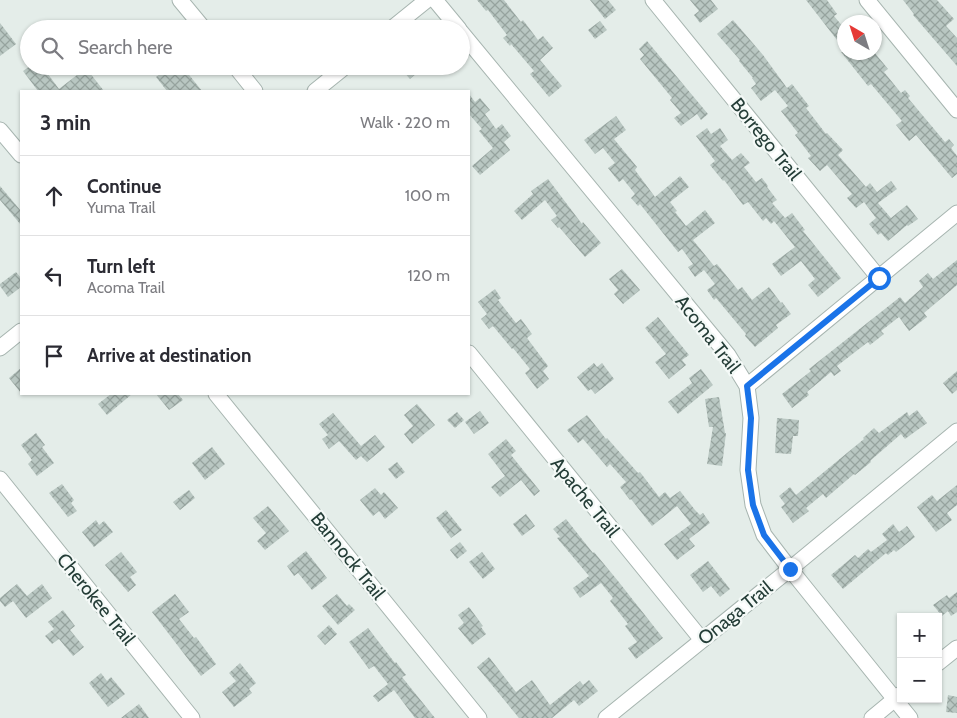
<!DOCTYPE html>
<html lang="en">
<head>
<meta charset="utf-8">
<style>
  :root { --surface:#fff; --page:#f2f2f3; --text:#2b2b33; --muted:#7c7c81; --line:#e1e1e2 }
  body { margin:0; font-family:Cabin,sans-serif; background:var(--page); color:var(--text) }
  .controls { position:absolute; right:15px; bottom:15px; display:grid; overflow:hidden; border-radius:0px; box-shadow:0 1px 4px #0004 }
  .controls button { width:45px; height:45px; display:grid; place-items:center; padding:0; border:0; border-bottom:1px solid var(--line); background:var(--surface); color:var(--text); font:25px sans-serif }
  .compass { position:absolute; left:837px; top:15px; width:45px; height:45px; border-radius:50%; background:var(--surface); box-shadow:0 1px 4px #0004; rotate:321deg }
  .stop { position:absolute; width:15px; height:15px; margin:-11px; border:4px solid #1a73e8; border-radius:50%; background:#fff }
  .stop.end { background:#1a73e8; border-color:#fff; box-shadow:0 1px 5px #0008 }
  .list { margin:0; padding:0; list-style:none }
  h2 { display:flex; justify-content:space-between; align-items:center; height:65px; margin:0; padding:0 20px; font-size:21px }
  h2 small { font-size:16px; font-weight:400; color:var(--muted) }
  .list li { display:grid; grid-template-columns:32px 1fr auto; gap:15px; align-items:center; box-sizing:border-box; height:80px; padding:0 20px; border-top:1px solid var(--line) }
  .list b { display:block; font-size:19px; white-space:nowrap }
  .list p { margin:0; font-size:16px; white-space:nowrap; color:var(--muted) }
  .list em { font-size:16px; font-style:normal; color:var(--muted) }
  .icon { flex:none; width:28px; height:28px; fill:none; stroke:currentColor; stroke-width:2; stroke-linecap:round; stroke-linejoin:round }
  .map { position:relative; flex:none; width:957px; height:718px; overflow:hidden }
  .search { position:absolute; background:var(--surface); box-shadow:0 1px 4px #0004; left:20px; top:20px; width:450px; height:55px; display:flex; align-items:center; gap:12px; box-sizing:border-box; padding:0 18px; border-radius:28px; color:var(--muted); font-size:19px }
  .panel { position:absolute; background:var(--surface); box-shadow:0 1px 4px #0004; left:20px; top:90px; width:450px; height:305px; border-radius:0px }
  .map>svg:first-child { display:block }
  .building { fill:url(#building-cross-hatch) }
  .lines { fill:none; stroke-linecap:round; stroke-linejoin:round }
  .minor-casing { stroke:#a7b5b0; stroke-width:17 }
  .minor { stroke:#fff; stroke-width:15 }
  .route { stroke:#1a73e8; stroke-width:6 }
  .labels { text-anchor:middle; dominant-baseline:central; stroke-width:4.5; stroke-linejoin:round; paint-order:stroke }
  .street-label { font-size:19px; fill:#243d37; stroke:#f4f9f7 }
</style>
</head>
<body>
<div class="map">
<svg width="957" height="718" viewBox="0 0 957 718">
  <defs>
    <pattern id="building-cross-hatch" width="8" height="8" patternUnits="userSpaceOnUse" patternTransform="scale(1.25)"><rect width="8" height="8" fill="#b9c7c2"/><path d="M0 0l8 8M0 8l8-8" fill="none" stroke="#96a39e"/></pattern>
  </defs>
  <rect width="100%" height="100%" fill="#e4ede9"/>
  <g class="building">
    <polygon points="477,0 504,0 521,22 523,20 538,40 543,36 553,48 540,60 562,86 549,97 530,74 534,71 511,44 510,46 503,38 507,35 488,10 486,11"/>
    <polygon points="590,0 608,0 616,10 605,19"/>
    <polygon points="690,0 711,0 718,9 700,23 694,15 699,11"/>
    <polygon points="806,0 827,0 837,14 834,16 844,28 844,49"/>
    <polygon points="903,0 937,0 954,19 946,26 957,38 957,66 913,15 914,14"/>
    <polygon points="733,20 763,55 787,88 792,84 809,106 806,108 826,134 827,133 843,150 838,155 866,187 870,183 877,192 891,181 897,189 878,203 891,218 907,205 918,219 908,226 907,225 888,241 881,233 878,235 869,224 876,218 864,202 856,208 847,198 852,194 827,165 820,171 808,158 811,156 795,135 798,133 781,111 788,106 775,90 761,101 751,88 756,84 752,78 753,78 739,61 740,60 717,34"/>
    <polygon points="600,21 607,30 595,39 588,30"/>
    <polygon points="0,23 16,44 0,56"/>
    <polygon points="647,41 708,114 701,120 697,114 681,126 674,118 681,113 670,100 672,98 640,59 644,55 639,49"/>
    <polygon points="841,52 874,52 888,69 884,72 901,93 905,90 910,96 908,98 945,142 949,139 954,145 951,148 957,156 957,174 952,178 916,135 909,141 896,125 902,121 871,84 868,86"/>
    <polygon points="30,66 42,66 59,89 86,68 104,91 38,91 23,71"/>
    <polygon points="154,66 182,66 202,91 167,91 156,77 160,74"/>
    <polygon points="399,66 425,66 410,79"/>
    <polygon points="469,94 475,102 480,98 490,110 485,114 496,129 502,124 511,136 504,142 510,150 480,175 472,166 493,148 479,131 482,129 469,114"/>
    <polygon points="616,116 626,130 614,139 637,167 635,170 655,197 680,176 689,187 670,202 677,211 675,212 686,226 705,210 715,223 693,240 714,266 717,264 738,290 742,287 752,300 769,287 781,303 782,302 791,314 776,325 778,328 755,347 745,336 746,334 716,298 714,300 707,290 715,284 704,270 695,277 688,267 693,264 682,249 678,252 640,204 638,206 631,198 635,194 623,179 619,182 608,168 615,163 603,148 595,154 584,140"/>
    <polygon points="707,128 711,134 720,128 728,140 720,146 732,160 741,153 750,163 744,167 756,182 762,178 768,186 767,187 777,200 772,203 785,218 792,213 805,230 803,231 841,278 818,297 808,285 815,279 801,261 781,276 772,264 795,247 774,221 771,224 766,218 763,221 748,202 743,205 724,180 723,181 710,165 715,161 696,136"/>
    <polygon points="548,179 582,224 583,222 601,243 585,257 559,227 558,228 551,220 557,216 545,200 522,220 514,211 533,194 531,191"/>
    <polygon points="0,186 21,211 21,225 0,200"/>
    <polygon points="957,260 957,285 924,313 927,317 909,331 899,317 881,331 884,334 870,345 868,342 837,366 841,371 834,376 831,372 807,392 809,395 792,408 782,394 811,371 809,369 900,297 905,303 923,287 919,281 928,273 933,279"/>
    <polygon points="622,269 640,290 623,304 614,294 618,290 609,279"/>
    <polygon points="16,272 21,278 21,287 8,297 0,286 0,284"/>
    <polygon points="495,289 501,298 498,300 516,323 521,319 532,334 527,338 548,366 543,371 549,379 537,389 525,373 530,369 513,348 512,349 493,326 489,329 481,319 487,314 478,302"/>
    <polygon points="658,317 689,355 682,360 686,365 669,379 655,362 666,354 645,328"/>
    <polygon points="594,363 597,367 602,363 614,379 595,394 591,389 588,391 577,377"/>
    <polygon points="21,368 21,393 9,378"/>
    <polygon points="701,369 713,385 678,414 668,402 692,383 689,378"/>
    <polygon points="957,371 957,390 952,394 943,383"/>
    <polygon points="111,394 132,394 107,415 98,404"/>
    <polygon points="156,394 178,394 183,400 169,410"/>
    <polygon points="719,397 725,433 726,433 722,466 707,464 713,427 709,427 705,399"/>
    <polygon points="417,404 435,425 412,444 404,434 413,426 404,415"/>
    <polygon points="917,410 927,423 905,439 901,434 870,461 871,462 855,475 854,474 826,498 823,494 806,508 809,511 793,523 781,507 785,504 779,496 790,487 796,495 864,439 863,438 874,428 879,433 907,412 909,416"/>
    <polygon points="480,411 489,423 474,434 465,422"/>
    <polygon points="457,412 464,420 455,428 447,420"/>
    <polygon points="333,413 361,446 375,435 385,447 367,462 361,456 356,460 339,441 329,449 322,439 328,435 319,424"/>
    <polygon points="587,415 606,439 607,438 638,473 640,472 659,497 665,492 670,498 680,491 695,510 700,515 703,513 710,523 689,539 695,546 677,560 664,544 691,524 677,506 652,526 631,499 630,500 620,487 626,482 610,464 607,467 583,439 578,443 567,430"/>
    <polygon points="777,418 799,420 798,436 793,436 791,454 775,453"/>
    <polygon points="36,433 45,445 42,447 54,463 37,476 28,464 32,460 21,445"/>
    <polygon points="506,439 516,451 511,455 540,491 534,496 521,480 500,497 491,487 505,476 488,454"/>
    <polygon points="212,447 225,464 205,480 192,463"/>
    <polygon points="397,462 405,472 396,479 388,469"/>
    <polygon points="62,484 74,500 71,503 77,511 68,517 49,493"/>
    <polygon points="957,485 957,505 947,513 952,520 936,532 917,507 932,495 937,501"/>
    <polygon points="375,488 381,495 384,492 398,508 385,519 379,511 373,516 360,500"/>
    <polygon points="189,490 195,498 180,510 173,502"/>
    <polygon points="268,506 289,531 265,550 257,541 266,533 253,518"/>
    <polygon points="446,510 462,530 451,538 436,518"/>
    <polygon points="526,514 535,526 522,536 513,524"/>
    <polygon points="566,519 593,553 594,552 618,581 663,638 636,659 628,648 637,642 625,626 628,624 610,601 613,598 601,583 580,598 573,588 589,576 557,538 560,537 553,529"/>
    <polygon points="96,520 99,525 104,521 113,532 94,547 82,532"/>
    <polygon points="893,524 899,532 907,526 915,537 896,552 894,550 888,555 886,553 843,589 831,575 855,555 858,558 868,549 871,552 887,540 882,534"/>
    <polygon points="460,542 467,551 457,559 450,550"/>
    <polygon points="306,551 327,578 312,590 298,573 294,576 287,566"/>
    <polygon points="121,552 137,572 130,577 136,585 128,592 105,565"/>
    <polygon points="482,552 495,569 483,579 469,562"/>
    <polygon points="708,561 730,589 720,597 711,586 703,592 690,575"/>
    <polygon points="17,584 27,596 42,584 52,598 26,618 13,601 5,607 0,601 0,598"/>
    <polygon points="957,592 957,612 951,616 948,611 942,616 933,605 947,595 949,598"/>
    <polygon points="175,594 189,612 179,619 194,638 196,637 216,664 201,676 152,612"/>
    <polygon points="337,594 347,606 349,604 355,610 338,625 322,606"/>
    <polygon points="469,607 483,626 481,627 486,634 472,645 458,628 464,623 458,615"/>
    <polygon points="63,610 75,626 70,630 84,647 73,656 59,639 52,644 45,636 54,629 48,622"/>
    <polygon points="329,625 337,634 325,645 317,636"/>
    <polygon points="368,628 395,663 396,662 406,675 402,677 435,718 415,718 394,690 378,702 373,696 388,684 374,666 369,669 349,642"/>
    <polygon points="489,657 516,692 532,680 550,705 580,681 583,685 589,680 598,691 579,706 574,700 552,718 519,718 477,667"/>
    <polygon points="240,663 256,683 249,689 252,693 234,707 222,692 236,681 229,673"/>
    <polygon points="101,673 107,681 111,677 125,694 108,707 89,683"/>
    <polygon points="948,695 957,697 957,713 946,712"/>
    <polygon points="139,704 149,718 121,718"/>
  </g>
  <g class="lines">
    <defs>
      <g id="minor">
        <polyline points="180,0 204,29"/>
        <polyline points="435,0 459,29"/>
        <polyline points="653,0 879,278"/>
        <polyline points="867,0 957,110"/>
        <polyline points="391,29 427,0"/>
        <polyline points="461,32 728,355 747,386 751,418 748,470 753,505 764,535 790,569 910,718"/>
        <polyline points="235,66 255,91"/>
        <polyline points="315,91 346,66"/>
        <polyline points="0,130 21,155"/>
        <polyline points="0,348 21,331"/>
        <polyline points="469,353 702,640"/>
        <polyline points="747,386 957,213"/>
        <polyline points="216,394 479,718"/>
        <polyline points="0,479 192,718"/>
        <polyline points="938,663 957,648"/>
        <polyline points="606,718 790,569 957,431"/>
        <polyline points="872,718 901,694"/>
      </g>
    </defs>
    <use href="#minor" class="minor-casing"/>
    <use href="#minor" class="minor"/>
  </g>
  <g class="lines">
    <polyline class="route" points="790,569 764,535 753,505 748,470 751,418 747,386 879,278"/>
  </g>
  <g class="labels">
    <g class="street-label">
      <text transform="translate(766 139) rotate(51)">Borrego Trail</text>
      <text transform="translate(708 334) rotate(52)">Acoma Trail</text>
      <text transform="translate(585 497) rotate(51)">Apache Trail</text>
      <text transform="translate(348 556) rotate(51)">Bannock Trail</text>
      <text transform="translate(96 599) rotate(51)">Cherokee Trail</text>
      <text transform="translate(735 613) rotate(-39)">Onaga Trail</text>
    </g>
  </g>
</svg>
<div class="controls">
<button>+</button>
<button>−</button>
</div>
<svg class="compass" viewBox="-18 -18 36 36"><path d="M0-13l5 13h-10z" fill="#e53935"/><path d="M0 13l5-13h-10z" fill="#7c7c81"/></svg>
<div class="stop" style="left:879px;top:278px"></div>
<div class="stop end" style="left:790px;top:569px"></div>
<div class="search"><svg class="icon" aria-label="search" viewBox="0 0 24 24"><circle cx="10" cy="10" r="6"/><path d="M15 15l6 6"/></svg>Search here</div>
<section class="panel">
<h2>3 min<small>Walk · 220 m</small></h2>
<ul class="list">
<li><svg class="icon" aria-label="ahead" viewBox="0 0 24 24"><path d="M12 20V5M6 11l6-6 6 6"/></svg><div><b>Continue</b><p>Yuma Trail</p></div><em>100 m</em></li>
<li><svg class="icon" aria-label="left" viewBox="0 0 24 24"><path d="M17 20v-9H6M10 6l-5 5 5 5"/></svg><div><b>Turn left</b><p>Acoma Trail</p></div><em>120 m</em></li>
<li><svg class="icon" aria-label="arrive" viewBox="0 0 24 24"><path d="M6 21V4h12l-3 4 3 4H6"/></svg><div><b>Arrive at destination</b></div></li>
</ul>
</section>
</div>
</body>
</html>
